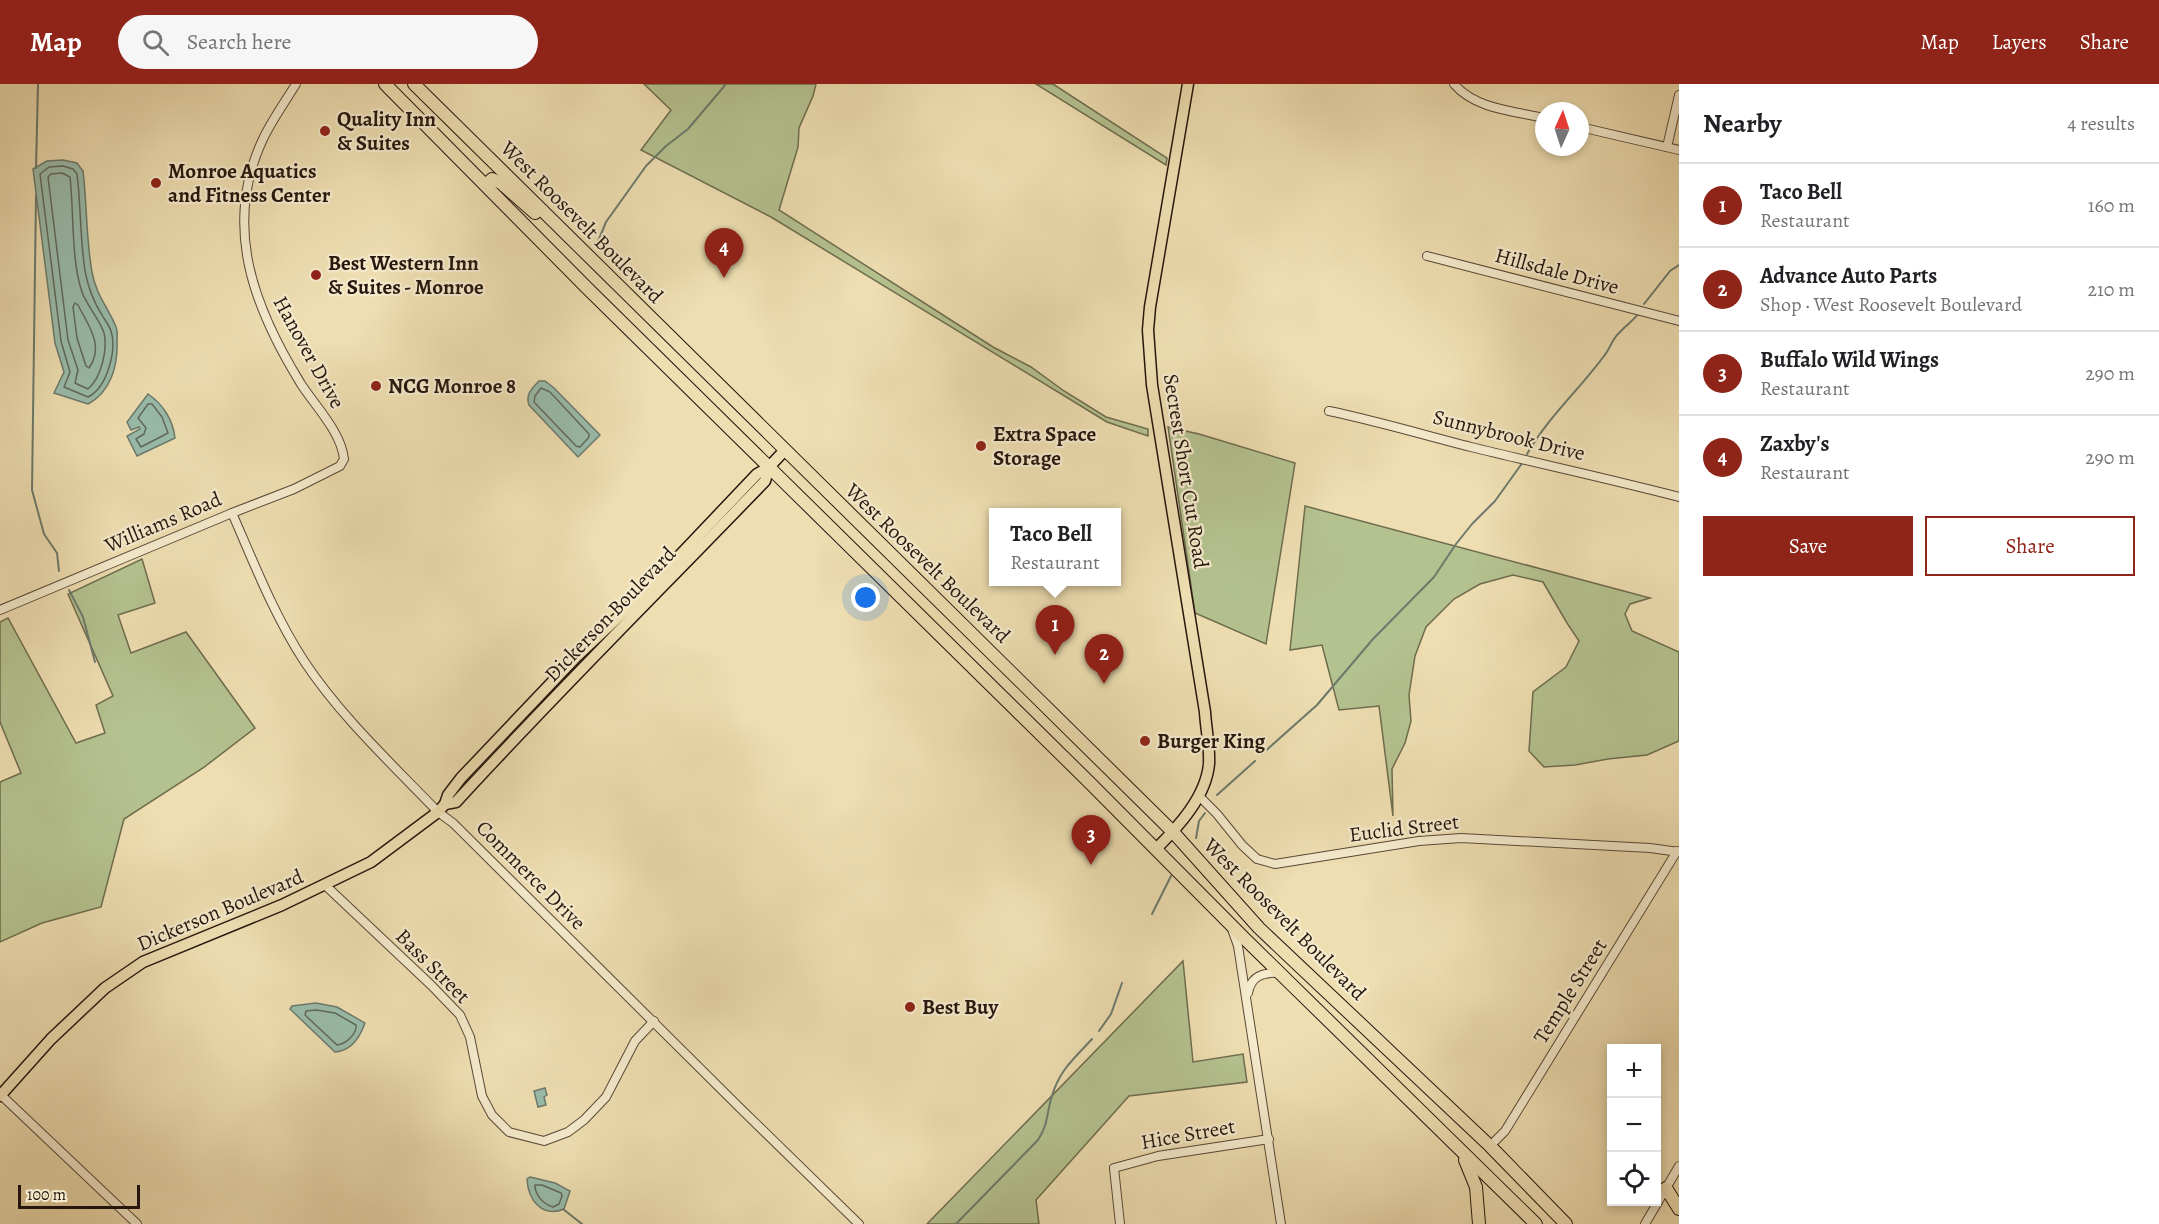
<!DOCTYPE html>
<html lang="en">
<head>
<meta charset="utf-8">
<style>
  :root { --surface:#fff; --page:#f6f6f6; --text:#202124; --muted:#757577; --line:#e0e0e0; --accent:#8f2418 }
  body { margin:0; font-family:Alegreya,serif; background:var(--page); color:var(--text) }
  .controls { position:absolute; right:18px; bottom:18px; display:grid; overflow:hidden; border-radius:0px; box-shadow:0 3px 9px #0003 }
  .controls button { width:54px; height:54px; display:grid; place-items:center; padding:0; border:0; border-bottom:2px solid var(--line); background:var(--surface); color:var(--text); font:30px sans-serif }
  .compass { position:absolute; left:1535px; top:18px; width:54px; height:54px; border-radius:50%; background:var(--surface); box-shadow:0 3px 9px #0003; rotate:3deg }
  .scale { position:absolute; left:18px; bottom:15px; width:122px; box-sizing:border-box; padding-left:6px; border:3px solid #27160e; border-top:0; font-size:16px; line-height:21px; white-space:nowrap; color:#27160e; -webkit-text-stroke:4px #f4eacc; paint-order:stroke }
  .you { position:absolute; left:866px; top:514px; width:21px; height:21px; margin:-15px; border:4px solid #fff; border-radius:50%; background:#1a73e8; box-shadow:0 0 0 9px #1a73e833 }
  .badge { display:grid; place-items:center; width:39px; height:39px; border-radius:50%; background:var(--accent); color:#fff; font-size:20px; font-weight:700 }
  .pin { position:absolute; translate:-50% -50px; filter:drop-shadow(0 2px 3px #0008) }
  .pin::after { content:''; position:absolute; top:32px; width:21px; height:18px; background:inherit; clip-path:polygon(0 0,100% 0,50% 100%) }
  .popup { position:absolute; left:989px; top:424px; width:132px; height:78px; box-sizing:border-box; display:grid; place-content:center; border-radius:0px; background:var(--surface); filter:drop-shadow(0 2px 4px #0005); font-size:20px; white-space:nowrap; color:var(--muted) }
  .popup b { font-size:22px; color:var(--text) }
  .popup::after { content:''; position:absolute; left:50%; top:100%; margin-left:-12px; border:12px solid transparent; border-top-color:var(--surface) }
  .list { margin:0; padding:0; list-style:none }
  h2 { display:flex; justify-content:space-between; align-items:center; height:78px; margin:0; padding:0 24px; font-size:26px }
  h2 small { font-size:20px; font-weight:400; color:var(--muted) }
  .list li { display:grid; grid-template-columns:39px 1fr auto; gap:18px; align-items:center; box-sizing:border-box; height:84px; padding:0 24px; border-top:2px solid var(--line) }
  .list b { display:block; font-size:22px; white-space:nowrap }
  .list p { margin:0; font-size:20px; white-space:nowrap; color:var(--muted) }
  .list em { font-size:20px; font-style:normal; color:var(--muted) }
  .actions { display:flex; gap:12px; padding:18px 24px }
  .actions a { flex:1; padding:14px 0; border:2px solid var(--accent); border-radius:0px; text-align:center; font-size:21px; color:var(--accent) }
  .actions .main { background:var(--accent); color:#fff }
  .icon { flex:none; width:33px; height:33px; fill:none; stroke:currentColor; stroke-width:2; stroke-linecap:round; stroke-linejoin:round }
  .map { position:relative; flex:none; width:1679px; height:1140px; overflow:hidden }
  header { display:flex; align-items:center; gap:36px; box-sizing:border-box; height:84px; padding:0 30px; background:var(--accent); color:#fff }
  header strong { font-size:28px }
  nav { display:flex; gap:33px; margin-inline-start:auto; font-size:21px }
  .search { width:420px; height:54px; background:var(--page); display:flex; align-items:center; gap:15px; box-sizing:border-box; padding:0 21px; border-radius:33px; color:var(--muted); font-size:22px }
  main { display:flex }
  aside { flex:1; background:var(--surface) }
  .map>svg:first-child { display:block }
  .green { fill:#b4c28f; stroke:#6e6c4e; stroke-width:1.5 }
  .water { fill:#99bcab; stroke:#6b7a6c; stroke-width:1.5 }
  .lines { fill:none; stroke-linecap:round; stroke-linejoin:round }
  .shore { stroke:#60695c; stroke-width:1.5 }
  .stream { stroke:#6b7a6c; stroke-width:2 }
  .minor-casing { stroke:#594837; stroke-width:10 }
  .major-casing { stroke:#27160e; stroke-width:13 }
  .highway-casing { stroke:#27160e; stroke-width:14 }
  .minor { stroke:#f4eacc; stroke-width:8 }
  .major { stroke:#eedeb1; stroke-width:10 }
  .highway { stroke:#eedeb1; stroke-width:12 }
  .poi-dot { fill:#8f2418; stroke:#f4eacc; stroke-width:2 }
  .labels { text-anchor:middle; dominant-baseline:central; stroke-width:4.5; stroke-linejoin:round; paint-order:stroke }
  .poi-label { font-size:21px; font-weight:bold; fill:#27160e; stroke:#f4eacc; text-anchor:start }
  .street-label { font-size:21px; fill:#27160e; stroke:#f4eacc }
</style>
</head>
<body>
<header>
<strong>Map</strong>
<div class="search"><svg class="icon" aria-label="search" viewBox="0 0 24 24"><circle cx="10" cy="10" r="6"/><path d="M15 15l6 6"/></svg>Search here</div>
<nav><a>Map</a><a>Layers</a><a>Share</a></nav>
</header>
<main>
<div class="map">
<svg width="1679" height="1140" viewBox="0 0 1679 1140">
  <rect width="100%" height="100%" fill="#eedeb1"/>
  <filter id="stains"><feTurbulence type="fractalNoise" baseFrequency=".00333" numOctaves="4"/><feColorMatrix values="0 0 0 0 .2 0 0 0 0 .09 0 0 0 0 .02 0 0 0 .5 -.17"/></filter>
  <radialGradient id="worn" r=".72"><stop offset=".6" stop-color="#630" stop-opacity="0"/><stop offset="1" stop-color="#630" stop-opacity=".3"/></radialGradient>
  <g class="green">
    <polygon points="644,0 816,0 813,12 799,44 798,63 779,126 993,263 1031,283 1064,307 1106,333 1148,345 1148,352 1107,338 771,133 641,66 671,26"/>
    <polygon points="1036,0 1053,0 1167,74 1166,81"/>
    <polygon points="1168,343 1199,350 1295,379 1266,560 1195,529"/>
    <polygon points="1305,422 1650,514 1630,520 1625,530 1632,547 1679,568 1679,657 1647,671 1608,675 1575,681 1544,683 1529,667 1533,608 1566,583 1579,557 1567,539 1543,498 1513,491 1480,500 1454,515 1426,543 1415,572 1409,611 1411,637 1405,659 1392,685 1393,732 1379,622 1339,626 1322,561 1290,566"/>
    <polygon points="142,475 155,519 118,531 131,569 186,548 255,644 203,684 124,735 101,823 42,839 0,858 0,698 21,689 0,638 0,538 8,534 76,659 105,649 96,621 113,612 68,510"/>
    <polygon points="1183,877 1193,978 1243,970 1247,998 1129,1012 1036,1116 1039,1140 927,1140"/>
  </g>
  <g class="water">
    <path d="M63,76L77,79L83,87C87,120 86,155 92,188C96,211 108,223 116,243C118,247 117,252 117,257C118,281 111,308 88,320L54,309L64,288L55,259L33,85L47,77Z"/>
    <path d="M539,297H545L554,304L600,351L578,373L529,321C525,311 532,304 539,297Z"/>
    <path d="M148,310C163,320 173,336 175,354L137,372L127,352L140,345L139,343L131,346L127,338Z"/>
    <path d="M316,919L337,923L365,939C360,953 351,967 335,968L290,925L292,922Z"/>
    <polygon points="545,1004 547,1011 544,1013 546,1021 538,1023 534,1007"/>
    <path d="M530,1093L555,1099L570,1107L564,1125C542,1134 528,1116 527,1095Z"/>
  </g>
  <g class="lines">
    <g class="shore">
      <path d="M63,82L73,85L77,90C81,122 80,155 85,187C88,203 93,217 102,231C104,235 109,241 111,247C117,266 107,304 88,313L64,303L70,288L61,257L40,90L49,83Z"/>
      <path d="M62,89L70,93C74,128 71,176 82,208C87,222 100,236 104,249C108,266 101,294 88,305L75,299L78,286L68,256L48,93L51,90Z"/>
      <path d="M75,219L78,221C88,241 105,262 89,284L86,282L77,254L73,223Z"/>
      <polygon points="541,304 550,308 589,350 589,353 580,363 576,362 534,318 535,312"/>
      <polygon points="148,320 152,320 162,333 168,349 141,363 136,355 144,350 146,344 138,334"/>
      <path d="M316,926L335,929L356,941C357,950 346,960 337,961L305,931L306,927Z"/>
      <path d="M535,1101H542L561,1109L562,1112L559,1120L553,1123C543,1120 535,1111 535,1101Z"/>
    </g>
    <g class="stream">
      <polyline points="36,84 38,0"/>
      <polyline points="36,111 32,406 44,450 57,469 59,487"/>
      <polyline points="597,160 606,138 646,82 666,62 688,45 726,0"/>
      <polyline points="1644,220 1670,187 1679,181"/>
      <path d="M1527,370C1548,333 1579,306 1604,272C1610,265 1612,255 1619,249C1625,242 1633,237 1638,230"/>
      <polyline points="69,506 83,533 95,578"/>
      <polyline points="1262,670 1317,621 1373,555 1434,493 1456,460 1472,440 1495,417 1523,378"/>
      <polyline points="1217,711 1255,677"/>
      <polyline points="1196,754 1199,737 1205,729"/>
      <polyline points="1152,830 1171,792"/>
      <polyline points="1099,947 1111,930 1122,899"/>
      <polyline points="563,1125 582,1140"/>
      <path d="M956,1140L1038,1056C1049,1039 1046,1030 1052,1012C1060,985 1074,975 1092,955"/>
    </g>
    <defs>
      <g id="minor">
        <path d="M1454,0C1475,25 1514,27 1544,34"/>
        <polyline points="1580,43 1679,66"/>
        <polyline points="1667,63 1679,11"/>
        <polyline points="1427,172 1679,237"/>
        <path d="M1329,327C1377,337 1424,351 1471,363C1540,380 1610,395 1679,413"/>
        <path d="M232,429C254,479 274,531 304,577C341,633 392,680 438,728L453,739L740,1024L859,1140"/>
        <path d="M0,526L232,429L294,405L340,382L344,375C341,348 316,323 301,300C254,224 222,142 263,55C272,36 285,18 296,0"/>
        <polyline points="1199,712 1217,730 1242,761 1257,775 1275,780 1419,757 1461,754 1650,764 1679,768"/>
        <polyline points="325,801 431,901 460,931 470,953 482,1012 492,1031 509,1048 544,1057 568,1048 584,1036 606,1013 635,957 654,937"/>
        <polyline points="1232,845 1238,862 1281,1140"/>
        <path d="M1248,909C1251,892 1263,888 1279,889"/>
        <polyline points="1,1011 137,1140"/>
        <polyline points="1490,1062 1505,1047 1677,767"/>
        <polyline points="1120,1140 1114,1084 1158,1072 1269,1055"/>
        <polyline points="1645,1140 1679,1082"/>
      </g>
      <g id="major">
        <path d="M445,720L456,718C556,609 662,504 765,397L769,383"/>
        <path d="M1156,765C1178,743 1206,713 1209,680C1210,663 1206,645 1205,628L1152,301L1148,246L1150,223L1188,0"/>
        <polyline points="0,1012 51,955 105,904 143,878 282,821 371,778 438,728 445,720 448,711 461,694 576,573 645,508 757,390 769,383 785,366"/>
      </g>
      <g id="highway">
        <polyline points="385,0 587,204 1090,699 1245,855 1536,1140"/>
        <polyline points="414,0 1173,748 1259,844 1490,1062 1566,1140"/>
        <polyline points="486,101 492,95 501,99 535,129"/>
        <polyline points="1465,1076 1476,1103 1479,1140"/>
        <polyline points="1666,1104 1679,1125"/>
      </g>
    </defs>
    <use href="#minor" class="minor-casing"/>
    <use href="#major" class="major-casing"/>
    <use href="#highway" class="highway-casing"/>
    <use href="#minor" class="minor"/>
    <use href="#major" class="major"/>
    <use href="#highway" class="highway"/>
  </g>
  <g class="poi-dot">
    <circle cx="325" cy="47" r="6"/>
    <circle cx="156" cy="99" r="6"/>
    <circle cx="316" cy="191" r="6"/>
    <circle cx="376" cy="302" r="6"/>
    <circle cx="981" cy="362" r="6"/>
    <circle cx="1145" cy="657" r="6"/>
    <circle cx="910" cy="923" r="6"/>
  </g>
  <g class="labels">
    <g class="poi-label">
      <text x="337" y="35">Quality Inn<tspan x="337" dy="24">&amp; Suites</tspan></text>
      <text x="168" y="87">Monroe Aquatics<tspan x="168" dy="24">and Fitness Center</tspan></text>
      <text x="328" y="179">Best Western Inn<tspan x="328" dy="24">&amp; Suites - Monroe</tspan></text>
      <text x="388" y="302">NCG Monroe 8</text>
      <text x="993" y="350">Extra Space<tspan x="993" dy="24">Storage</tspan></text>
      <text x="1157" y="657">Burger King</text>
      <text x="922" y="923">Best Buy</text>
    </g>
    <g class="street-label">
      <text transform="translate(582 138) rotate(45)">West Roosevelt Boulevard</text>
      <text transform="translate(1557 187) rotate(15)">Hillsdale Drive</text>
      <text transform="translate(309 268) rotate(61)">Hanover Drive</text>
      <text transform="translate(1509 351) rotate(14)">Sunnybrook Drive</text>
      <text transform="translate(1186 387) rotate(81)">Secrest Short Cut Road</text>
      <text transform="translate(163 438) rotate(-23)">Williams Road</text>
      <text transform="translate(928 479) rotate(44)">West Roosevelt Boulevard</text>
      <text transform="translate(610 530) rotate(-46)">Dickerson Boulevard</text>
      <text transform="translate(1404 744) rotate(-7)">Euclid Street</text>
      <text transform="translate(531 791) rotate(45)">Commerce Drive</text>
      <text transform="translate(220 826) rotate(-23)">Dickerson Boulevard</text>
      <text transform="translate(1285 835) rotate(45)">West Roosevelt Boulevard</text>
      <text transform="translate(433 882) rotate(45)">Bass Street</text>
      <text transform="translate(1570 907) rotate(-58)">Temple Street</text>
      <text transform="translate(1188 1050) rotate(-10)">Hice Street</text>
    </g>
  </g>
  <rect width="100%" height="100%" filter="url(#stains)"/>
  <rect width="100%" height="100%" fill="url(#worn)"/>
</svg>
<div class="controls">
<button>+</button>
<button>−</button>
<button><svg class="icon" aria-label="locate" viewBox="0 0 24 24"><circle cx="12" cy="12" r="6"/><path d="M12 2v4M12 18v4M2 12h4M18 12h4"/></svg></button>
</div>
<svg class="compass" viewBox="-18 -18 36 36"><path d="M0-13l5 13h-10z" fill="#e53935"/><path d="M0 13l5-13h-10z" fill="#757577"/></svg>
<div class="scale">100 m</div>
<div class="you"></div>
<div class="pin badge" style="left:1055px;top:571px">1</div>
<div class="popup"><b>Taco Bell</b>Restaurant</div>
<div class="pin badge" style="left:1104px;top:600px">2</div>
<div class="pin badge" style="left:1091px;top:781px">3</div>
<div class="pin badge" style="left:724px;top:194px">4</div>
</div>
<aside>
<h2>Nearby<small>4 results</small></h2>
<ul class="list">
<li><span class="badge">1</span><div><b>Taco Bell</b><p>Restaurant</p></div><em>160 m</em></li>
<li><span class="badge">2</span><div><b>Advance Auto Parts</b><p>Shop · West Roosevelt Boulevard</p></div><em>210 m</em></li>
<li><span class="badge">3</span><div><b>Buffalo Wild Wings</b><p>Restaurant</p></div><em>290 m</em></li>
<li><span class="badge">4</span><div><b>Zaxby's</b><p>Restaurant</p></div><em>290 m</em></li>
</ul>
<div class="actions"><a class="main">Save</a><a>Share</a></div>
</aside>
</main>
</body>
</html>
